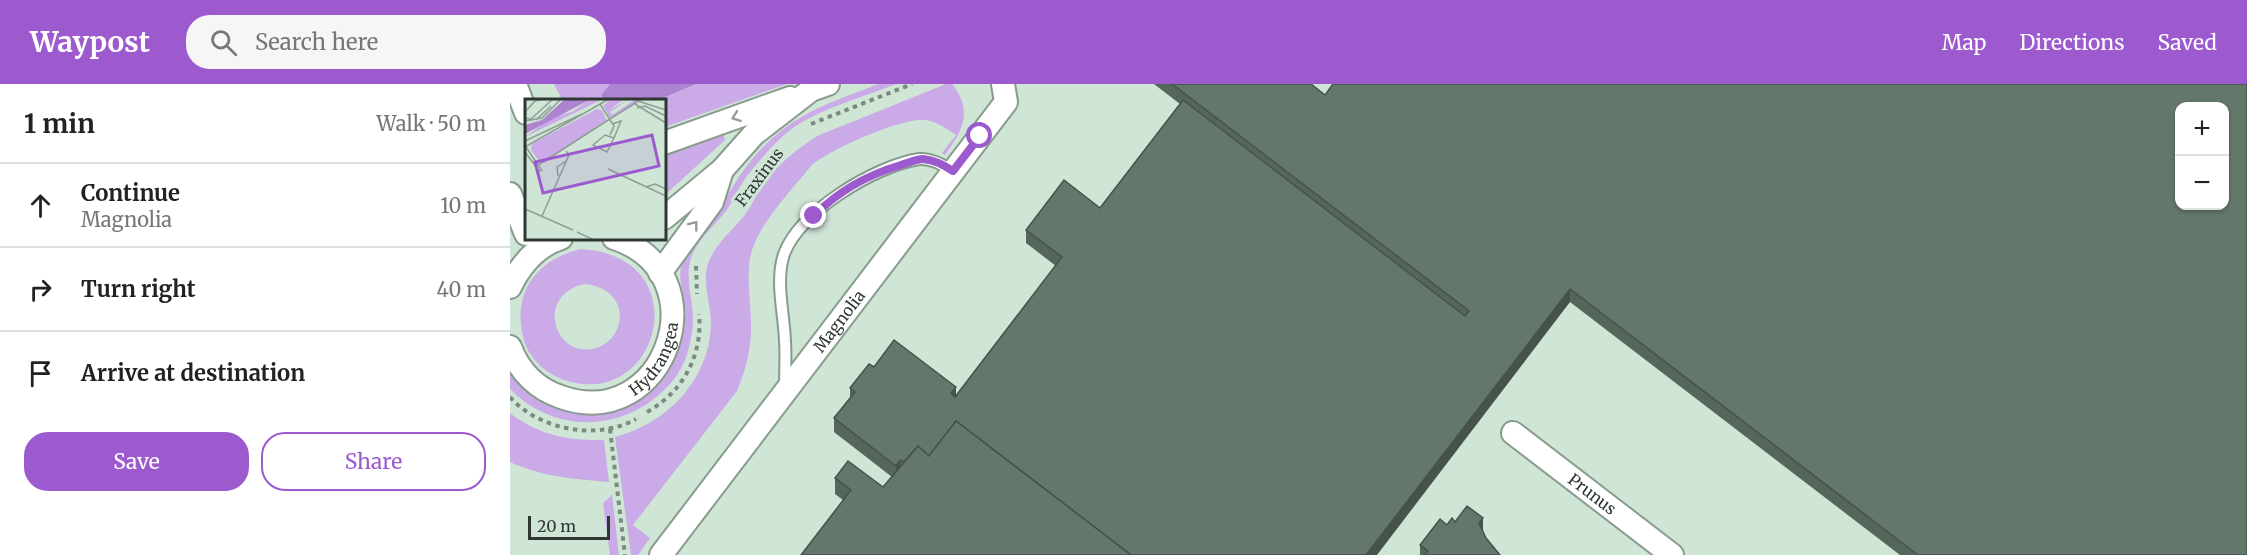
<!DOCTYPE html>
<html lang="en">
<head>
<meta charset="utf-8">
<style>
  :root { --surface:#fff; --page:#f6f6f6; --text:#222; --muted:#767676; --line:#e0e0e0; --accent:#9d5acf }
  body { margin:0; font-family:Merriweather,serif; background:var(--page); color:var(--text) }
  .controls { position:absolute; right:18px; top:18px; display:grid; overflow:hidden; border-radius:12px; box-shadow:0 2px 4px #0004 }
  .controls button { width:54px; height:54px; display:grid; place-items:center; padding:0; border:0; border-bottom:2px solid var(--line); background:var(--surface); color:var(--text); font:30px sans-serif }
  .scale { position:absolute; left:18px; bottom:15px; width:82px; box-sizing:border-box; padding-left:6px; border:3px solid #2e3731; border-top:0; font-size:16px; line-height:21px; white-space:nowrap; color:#2e3731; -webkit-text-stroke:4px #cfe5d6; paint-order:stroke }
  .stop { position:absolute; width:18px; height:18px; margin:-14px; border:4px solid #9d5acf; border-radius:50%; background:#fff }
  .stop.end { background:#9d5acf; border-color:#fff; box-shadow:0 2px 6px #0008 }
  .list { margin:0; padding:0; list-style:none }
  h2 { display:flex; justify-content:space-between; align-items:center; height:78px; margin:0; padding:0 24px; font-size:26px }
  h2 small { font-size:20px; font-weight:400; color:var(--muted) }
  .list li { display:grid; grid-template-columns:39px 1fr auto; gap:18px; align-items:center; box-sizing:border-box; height:84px; padding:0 24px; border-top:2px solid var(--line) }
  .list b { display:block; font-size:22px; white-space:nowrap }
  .list p { margin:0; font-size:20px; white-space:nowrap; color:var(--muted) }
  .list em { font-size:20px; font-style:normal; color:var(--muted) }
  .actions { display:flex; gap:12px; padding:18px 24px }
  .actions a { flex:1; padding:14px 0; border:2px solid var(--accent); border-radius:24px; text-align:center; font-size:21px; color:var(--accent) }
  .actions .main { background:var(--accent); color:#fff }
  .icon { flex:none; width:33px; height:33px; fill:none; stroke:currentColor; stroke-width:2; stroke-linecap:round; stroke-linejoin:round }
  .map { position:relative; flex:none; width:1737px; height:471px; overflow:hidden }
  header { display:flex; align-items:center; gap:36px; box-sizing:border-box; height:84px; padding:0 30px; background:var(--accent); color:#fff }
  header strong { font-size:28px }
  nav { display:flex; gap:33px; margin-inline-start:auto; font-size:21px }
  .search { width:420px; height:54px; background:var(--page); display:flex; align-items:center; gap:15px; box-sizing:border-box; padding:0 21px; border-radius:24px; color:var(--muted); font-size:22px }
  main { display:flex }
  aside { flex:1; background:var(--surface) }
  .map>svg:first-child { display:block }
  .green { fill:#cbaae8; fill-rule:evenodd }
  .water { fill:#ae83d1 }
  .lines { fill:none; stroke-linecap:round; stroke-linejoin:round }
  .service-casing { stroke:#889c8e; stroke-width:14 }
  .minor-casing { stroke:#889c8e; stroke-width:26 }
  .path { stroke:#7c8b80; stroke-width:4; stroke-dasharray:4.5 4.5; stroke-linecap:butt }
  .service { stroke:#fff; stroke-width:10 }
  .minor { stroke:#fff; stroke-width:22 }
  .wall { fill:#55665b }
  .shaded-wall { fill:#45534a }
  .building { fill:#63776a; stroke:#45534a; stroke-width:1.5; fill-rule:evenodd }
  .oneway { stroke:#969b98 }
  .route { stroke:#9d5acf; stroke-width:8 }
  .labels { text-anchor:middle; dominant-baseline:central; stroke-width:6; stroke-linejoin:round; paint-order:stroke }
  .street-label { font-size:16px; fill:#2e3731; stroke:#cfe5d6 }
  .inset-road { fill:none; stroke:#8f9f94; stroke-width:1.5 }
  .view { fill:#9d5acf; fill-opacity:0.15; stroke:#9d5acf; stroke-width:3 }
  .inset-edge { fill:none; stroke:#2e3731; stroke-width:3 }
</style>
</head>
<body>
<header>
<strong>Waypost</strong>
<div class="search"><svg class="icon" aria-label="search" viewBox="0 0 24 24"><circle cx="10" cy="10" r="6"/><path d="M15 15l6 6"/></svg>Search here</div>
<nav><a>Map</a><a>Directions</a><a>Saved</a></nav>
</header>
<main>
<aside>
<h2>1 min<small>Walk · 50 m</small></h2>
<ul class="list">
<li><svg class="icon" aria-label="ahead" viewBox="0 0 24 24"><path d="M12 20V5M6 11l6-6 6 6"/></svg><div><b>Continue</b><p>Magnolia</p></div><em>10 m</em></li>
<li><svg class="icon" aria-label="right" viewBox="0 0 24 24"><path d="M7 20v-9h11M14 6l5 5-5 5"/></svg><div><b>Turn right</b></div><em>40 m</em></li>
<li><svg class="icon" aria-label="arrive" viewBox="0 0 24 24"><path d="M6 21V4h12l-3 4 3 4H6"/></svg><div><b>Arrive at destination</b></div></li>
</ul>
<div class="actions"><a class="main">Save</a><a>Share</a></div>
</aside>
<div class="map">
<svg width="1737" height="471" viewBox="0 0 1737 471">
  <rect width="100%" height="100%" fill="#cfe5d6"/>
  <g class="green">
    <polygon points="44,0 100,0 91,11 94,16 52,16"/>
    <polygon points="186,0 277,0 155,43 154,16 148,16"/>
    <path d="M369,0H386C358,11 314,24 289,40C270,52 255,70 241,87C231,99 225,113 217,126C206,140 191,152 183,169C173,189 183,214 183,236C183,245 181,254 179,263C175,281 165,297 151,309C107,349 42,348 0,305V290C12,304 26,316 43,323C62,331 82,330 101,324C138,312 161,294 171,254C174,244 176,233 175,223C173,206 166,189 174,173C183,156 198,141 209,125C218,111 226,96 236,83C274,33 313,21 369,0Z"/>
    <path d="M436,0H442C464,28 452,47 435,71L432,69L446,51C435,44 426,36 412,36C389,35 318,66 301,82C281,107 246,142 240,174C236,199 242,224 241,248C240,269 235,288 227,307L123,441L140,454L128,471H121L105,353C158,339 200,295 201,239C201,220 192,198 198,180C204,161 222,147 234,132C242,122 247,108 255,97C269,80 288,64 307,52Z"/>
    <polygon points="213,50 215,56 155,111 155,69"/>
    <path d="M71,165C190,172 150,328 54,296C37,290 22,277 15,260C0,212 24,176 71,165ZM74,200C95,201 114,216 109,239C107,248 102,256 93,261C49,284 20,213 74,200Z"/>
    <path d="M0,329C28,351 59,357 94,356L99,398C64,395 33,393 0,378Z"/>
    <polygon points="102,411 109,471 100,471 93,419"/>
  </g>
  <polygon class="water" points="100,0 186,0 148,16 94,16 91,11"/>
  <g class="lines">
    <defs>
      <path id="service" d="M275,303C275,287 276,272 275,257C274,229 265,197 274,170C290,127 365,82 409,75C421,74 433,81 443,87"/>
      <g id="minor">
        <polyline points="5,0 16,29"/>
        <polyline points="154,59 280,14"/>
        <polyline points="0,110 16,150"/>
        <polyline points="154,134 212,86 244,50 301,6 318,0"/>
        <polyline points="150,189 202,118 212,86"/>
        <path d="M0,203C11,180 26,162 51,154"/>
        <path id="s1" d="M0,263C9,287 27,305 51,313C156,350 212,189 104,154"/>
        <path id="s2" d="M1003,349L1162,471"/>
        <path id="s3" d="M151,471L496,18L493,0"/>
      </g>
    </defs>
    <use href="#service" class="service-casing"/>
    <use href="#minor" class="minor-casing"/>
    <g class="path">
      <polyline points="301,40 402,0"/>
      <polyline points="230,116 250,88 269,65"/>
      <polyline points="186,182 187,210"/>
      <path d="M0,313C29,346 87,357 126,335"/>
      <path d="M137,328C173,308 193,271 189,230"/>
      <polyline points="100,345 115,471"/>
    </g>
    <use href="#service" class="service"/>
    <use href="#minor" class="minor"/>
  </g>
  <g class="wall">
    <polygon points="644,0 801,0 815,11 1737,471 1390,471 1060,218 333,416 325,410 325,394 373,403 382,393 324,348 324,334 340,314 340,304 364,283 446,312 546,182 516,159 516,146 590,124 670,20"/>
    <polygon points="945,438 973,447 976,454 990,471 910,471 910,461 937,441"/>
  </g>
  <g class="shaded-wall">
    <polygon points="1060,205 1060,218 867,471 856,471"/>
    <polygon points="446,303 446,317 441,309"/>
    <polygon points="390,376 390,389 386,395 386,382"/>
    <polygon points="973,434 973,447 969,439"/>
  </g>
  <g class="building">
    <path d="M662,0H801L815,11L823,0H1737V471H1408L1060,205L856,471H621L446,337L419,372L408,362L394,378L390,376L386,382L324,334L345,308L340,304L359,280L364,283L384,256L446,303L441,309L445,313L552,173L516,146L554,96L590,124L673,16L955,232L959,227ZM1670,22H1714V122H1670Z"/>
    <polygon points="446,337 621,471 291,471 341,406 325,394 338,377 373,403 408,362 419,372"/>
    <polygon points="957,422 973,434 969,439 976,454 990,471 914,471 918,467 910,461 930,435 937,441 942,434 945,438"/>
  </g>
  <defs><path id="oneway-chevron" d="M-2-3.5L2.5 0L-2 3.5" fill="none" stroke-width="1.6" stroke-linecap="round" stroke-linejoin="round" transform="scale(1.5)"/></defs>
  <g class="oneway">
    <use href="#oneway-chevron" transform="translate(226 33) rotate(160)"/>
    <use href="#oneway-chevron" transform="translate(184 141) rotate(-52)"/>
  </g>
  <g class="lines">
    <path class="route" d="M304,132C328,107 357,91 391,81C398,79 406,75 413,75C425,76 433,81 443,87L470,52"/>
  </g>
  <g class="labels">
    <g class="street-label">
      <text transform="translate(249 93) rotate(-53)">Fraxinus</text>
      <text stroke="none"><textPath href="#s3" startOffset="294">Magnolia</textPath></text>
      <text stroke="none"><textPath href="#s1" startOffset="188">Hydrangea</textPath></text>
      <text stroke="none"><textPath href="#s2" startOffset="100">Prunus</textPath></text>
    </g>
  </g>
  <g transform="translate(15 15)">
    <rect width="141" height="141" fill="#cfe5d6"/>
    <path d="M65,0H78L0,38L28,18L47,13ZM86,0H99L83,12L104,0L85,13L87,16L111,0H119L86,20L78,7ZM72,10L77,11L82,22L19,64L15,63L6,51L7,45Z" fill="#cbaae8"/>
    <path d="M40,0H66L0,35V26L17,21Z" fill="#ae83d1"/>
    <path class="inset-road" d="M75,5L89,27L85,36M110,5L141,24M112,9L120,7L141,17M0,13L10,2L19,0M0,19L6,20L28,0M11,21L26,7M0,22L17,19L36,0M87,25L96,22L89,39L82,53L68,46L80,36L89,39M0,42L57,15M0,48L84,0M1,48L17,72M0,53L15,73M13,66L113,2L141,11M83,70L141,97M33,77L32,68L41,62M121,88L130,85L141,90M0,110L48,131M17,117L44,56L41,52M52,133L69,141"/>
    <path class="view" d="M127,36L134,67L18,94L10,63Z"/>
    <rect width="141" height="141" class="inset-edge"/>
  </g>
</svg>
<div class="controls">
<button>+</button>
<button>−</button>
</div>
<div class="scale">20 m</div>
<div class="stop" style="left:470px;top:52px"></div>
<div class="stop end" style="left:304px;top:132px"></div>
</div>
</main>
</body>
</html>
